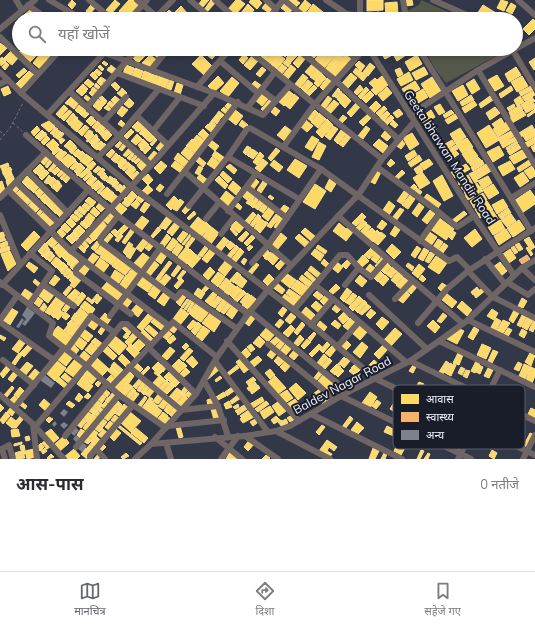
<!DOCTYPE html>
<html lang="hi">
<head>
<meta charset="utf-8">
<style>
  :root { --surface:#fff; --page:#f2f2f3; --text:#2b2b33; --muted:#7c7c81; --line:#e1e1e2; --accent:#656771 }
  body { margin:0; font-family:Mulish,"Noto Sans Devanagari",sans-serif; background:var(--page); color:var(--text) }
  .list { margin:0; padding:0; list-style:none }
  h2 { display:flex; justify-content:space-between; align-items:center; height:52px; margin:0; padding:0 16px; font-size:17px }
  h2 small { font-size:13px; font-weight:400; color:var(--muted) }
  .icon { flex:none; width:22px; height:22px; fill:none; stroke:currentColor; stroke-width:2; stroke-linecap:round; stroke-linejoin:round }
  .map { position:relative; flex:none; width:535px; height:459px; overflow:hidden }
  .search { position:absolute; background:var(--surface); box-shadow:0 2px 6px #0003; left:12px; right:12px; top:12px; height:44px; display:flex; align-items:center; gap:10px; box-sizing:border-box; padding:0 14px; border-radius:22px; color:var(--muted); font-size:15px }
  .sheet { height:112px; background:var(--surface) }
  nav { display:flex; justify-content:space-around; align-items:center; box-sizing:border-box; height:56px; border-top:1px solid var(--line); background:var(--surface); font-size:11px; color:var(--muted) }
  nav a { display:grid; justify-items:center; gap:2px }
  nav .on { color:var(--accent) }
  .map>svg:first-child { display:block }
  .green { fill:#55594b }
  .homes { fill:#ffd966; stroke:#fae093 }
  .health { fill:#f6b26b; stroke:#f3c596 }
  .building { fill:#7c818d }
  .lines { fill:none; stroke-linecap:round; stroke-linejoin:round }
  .path { stroke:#757274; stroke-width:1; stroke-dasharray:3 2; stroke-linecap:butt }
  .minor { stroke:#6f6565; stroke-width:6 }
  .labels { text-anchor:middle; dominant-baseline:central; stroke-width:4; stroke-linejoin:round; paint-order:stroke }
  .street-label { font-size:12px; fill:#edf1fc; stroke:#181d29 }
  .key { fill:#181d29; stroke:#585d68; stroke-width:1 }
  .key-label { font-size:11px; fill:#edf1fc }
</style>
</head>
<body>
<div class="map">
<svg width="535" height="459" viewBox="0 0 535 459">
  <rect width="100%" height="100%" fill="#323847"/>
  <g class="green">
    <polygon points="421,0 464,19 410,19 407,11 419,5"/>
    <polygon points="424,49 506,49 507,50 446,83 436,70"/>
  </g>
  <g class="homes">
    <polygon points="72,0 76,4 72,9 68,5"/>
    <polygon points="115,0 120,4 111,14 106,10"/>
    <polygon points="129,0 135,0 141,5 127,19 119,11"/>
    <polygon points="202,0 209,0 202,8 198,5"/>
    <polygon points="211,0 215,3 207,12 204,10"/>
    <polygon points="236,0 240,0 245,4 235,15 228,9"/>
    <polygon points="251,0 259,0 262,3 257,9 249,2"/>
    <polygon points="287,0 296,0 300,3 295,8"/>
    <polygon points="305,0 311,5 304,14 298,9"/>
    <polygon points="367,0 383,0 383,10 367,11"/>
    <polygon points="404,0 412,0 413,5 405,6"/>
    <polygon points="501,0 508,2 504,11 497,8"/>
    <polygon points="397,2 398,15 386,16 385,3"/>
    <polygon points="266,3 274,8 269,13 262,8"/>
    <polygon points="511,3 516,6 512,14 506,11"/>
    <polygon points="248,4 254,10 247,19 239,19 237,18"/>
    <polygon points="284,4 292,10 289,14 281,8"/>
    <polygon points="313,4 323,12 318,19 312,19 306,14"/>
    <polygon points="91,5 95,8 90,14 86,11"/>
    <polygon points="483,5 496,13 492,19 478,19 475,17"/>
    <polygon points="181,6 187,13 182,19 175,12"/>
    <polygon points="30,10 36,17 33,19 19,19"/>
    <polygon points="169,10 176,16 173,19 166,13"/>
    <polygon points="295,11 300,15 297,19 290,16"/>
    <polygon points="85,12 88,15 83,19 81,17"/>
    <polygon points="379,12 381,18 368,19 367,14"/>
    <polygon points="117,13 125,19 112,18"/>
    <polygon points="19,19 19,28 15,23"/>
    <polygon points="533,19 535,21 535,29 529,35 523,29"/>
    <polygon points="0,43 7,48 0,55"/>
    <polygon points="22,49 31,49 25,57 19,52"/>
    <polygon points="32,49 43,49 30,62 25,57"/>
    <polygon points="44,49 50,49 53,52 40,69 33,63"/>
    <polygon points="139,49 146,49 149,52 138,63 132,57"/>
    <polygon points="154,49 159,49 164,54 159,59 151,52"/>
    <polygon points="174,49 186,49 187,50 182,56"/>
    <polygon points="200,49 210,49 206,54"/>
    <polygon points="212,49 220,50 212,59 207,55"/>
    <polygon points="236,49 242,49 244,50 239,55 234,51"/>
    <polygon points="267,49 275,49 265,60 261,56"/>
    <polygon points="284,49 292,50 285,57 281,53"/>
    <polygon points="305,49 320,49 321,50 314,58 304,50"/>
    <polygon points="324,49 332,49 329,53"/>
    <polygon points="334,49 340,51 323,69 319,65"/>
    <polygon points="389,49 393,49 396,53 385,59 381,53"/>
    <polygon points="414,49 407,55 404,50 405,49"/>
    <polygon points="275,50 280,55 272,65 266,60"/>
    <polygon points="294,50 299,54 291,62 286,58"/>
    <polygon points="323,50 328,55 319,64 315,59"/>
    <polygon points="403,50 406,55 397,61 394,56"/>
    <polygon points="11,51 15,55 8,62 4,58"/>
    <polygon points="340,51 344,54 329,74 324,70"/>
    <polygon points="244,54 248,58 243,64 239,60"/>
    <polygon points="345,54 351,59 336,78 330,73"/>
    <polygon points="15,55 18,58 12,65 8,62"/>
    <polygon points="150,55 157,60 151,67 142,63"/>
    <polygon points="201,55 212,66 204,75 192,64"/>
    <polygon points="280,55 285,59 277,69 272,65"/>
    <polygon points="300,55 305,59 298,68 293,63"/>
    <polygon points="417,55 422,64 410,71 405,62"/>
    <polygon points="252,56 258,61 250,70 244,65"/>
    <polygon points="2,57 6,61 1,66 0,59"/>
    <polygon points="535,58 535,69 534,70 529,62"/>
    <polygon points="287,59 291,63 288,67 283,63"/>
    <polygon points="104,61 108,64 106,66 102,63"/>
    <polygon points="359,61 365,66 361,71 355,65"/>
    <polygon points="6,62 9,65 5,70 2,67"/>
    <polygon points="313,63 318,67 310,76 305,72"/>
    <polygon points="370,63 375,67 368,76 363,72"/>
    <polygon points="282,64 287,68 280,76 276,72"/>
    <polygon points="100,65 104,69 102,71 98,67"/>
    <polygon points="111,65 117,70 115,72 110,67"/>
    <polygon points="126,65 134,68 131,77 123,74"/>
    <polygon points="291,65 296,69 288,79 283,75"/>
    <polygon points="109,67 114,72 113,74 107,70"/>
    <polygon points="262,67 266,70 260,77 256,74"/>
    <polygon points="424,67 428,74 416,80 412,73"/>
    <polygon points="516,67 521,75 509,82 505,74"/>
    <polygon points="24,68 27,71 19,78 16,75"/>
    <polygon points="135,68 143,71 140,79 132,77"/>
    <polygon points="356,68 367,76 363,81 353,72"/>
    <polygon points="400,68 403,74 398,77 395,70"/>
    <polygon points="97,69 102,73 99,76 94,72"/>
    <polygon points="317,69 322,73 316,81 310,77"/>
    <polygon points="29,71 34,75 20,89 16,84"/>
    <polygon points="144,71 151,73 148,83 141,80"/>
    <polygon points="93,72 98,77 95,80 90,75"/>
    <polygon points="409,72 413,80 401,86 397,79"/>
    <polygon points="351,73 357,78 348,88 342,83"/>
    <polygon points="151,74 161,77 158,85 149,82"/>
    <polygon points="303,74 308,78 300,88 295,84"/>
    <polygon points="322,74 326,78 318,87 314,83"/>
    <polygon points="497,75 504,86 495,91 488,80"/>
    <polygon points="218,76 224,83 214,92 208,86"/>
    <polygon points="382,76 389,84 376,95 371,90 374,88 369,83 375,78 377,80"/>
    <polygon points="522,76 528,86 517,92 511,82"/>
    <polygon points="101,77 107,81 105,83 99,79"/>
    <polygon points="161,77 169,80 165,89 158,86"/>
    <polygon points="232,77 239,83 228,97 220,91"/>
    <polygon points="432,77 441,91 430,98 421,84"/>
    <polygon points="327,78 332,82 324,91 320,87"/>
    <polygon points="88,79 94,84 90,88 84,83"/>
    <polygon points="99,79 104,84 102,87 97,82"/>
    <polygon points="474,79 480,89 472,94 466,84"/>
    <polygon points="170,80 174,81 171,90 166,89"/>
    <polygon points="308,80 313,84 305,92 301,88"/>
    <polygon points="255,81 262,86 257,91 251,85"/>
    <polygon points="415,81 420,89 407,96 402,89"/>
    <polygon points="115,82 120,87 117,91 111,85"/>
    <polygon points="96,83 101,88 99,90 94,86"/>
    <polygon points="177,83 183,85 180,95 174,93"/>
    <polygon points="83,84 88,89 86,91 81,86"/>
    <polygon points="314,85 317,88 309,96 305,93"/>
    <polygon points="360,85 363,89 357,95 354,92"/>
    <polygon points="463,85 468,95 458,101 452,91"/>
    <polygon points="8,86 11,93 4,96 1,89"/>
    <polygon points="81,86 87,91 82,96 76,91"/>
    <polygon points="511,86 513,90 501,98 499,94"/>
    <polygon points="531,86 533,90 521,96 519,92"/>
    <polygon points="93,87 98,91 96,94 91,90"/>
    <polygon points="366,87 369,90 361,99 358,96"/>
    <polygon points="387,87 392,93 383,101 378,95"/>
    <polygon points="122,88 127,93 125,95 120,91"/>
    <polygon points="338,88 340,90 334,97 332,96"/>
    <polygon points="423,89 428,97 415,105 410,97"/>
    <polygon points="288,90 293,94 284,106 278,101"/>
    <polygon points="91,91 95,94 93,97 89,93"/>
    <polygon points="120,91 125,96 123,98 117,93"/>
    <polygon points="340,91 342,92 337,98 335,97"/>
    <polygon points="370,91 374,95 366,103 362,99"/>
    <polygon points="533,91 535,95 525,101 522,97"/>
    <polygon points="262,92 269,98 262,106 255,100"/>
    <polygon points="342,93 345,95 339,101 337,99"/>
    <polygon points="294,94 299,98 290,109 285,105"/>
    <polygon points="86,95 91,99 89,102 84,98"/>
    <polygon points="345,95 351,101 345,108 339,102"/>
    <polygon points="471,95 474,100 462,106 460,102"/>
    <polygon points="102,96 107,101 105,104 99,98"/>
    <polygon points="115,96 120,100 118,102 113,98"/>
    <polygon points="328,96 332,99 324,110 320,107"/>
    <polygon points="490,96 493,100 481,108 479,104"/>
    <polygon points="520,96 524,102 517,106 514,100"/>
    <polygon points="71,97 74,99 68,105 65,103"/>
    <polygon points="532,97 535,101 524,109 521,105"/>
    <polygon points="113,98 118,103 116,105 111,100"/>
    <polygon points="129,98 134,103 132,106 127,100"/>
    <polygon points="75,99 79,103 74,109 69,105"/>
    <polygon points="98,99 105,104 102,107 96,102"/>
    <polygon points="270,99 274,102 266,113 261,109"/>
    <polygon points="334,100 339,104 329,115 324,111"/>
    <polygon points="110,101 115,105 112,108 107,104"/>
    <polygon points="127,101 132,106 129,108 124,104"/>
    <polygon points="376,101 381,106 374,113 369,108"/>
    <polygon points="474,101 477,105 465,113 462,108"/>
    <polygon points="96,102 102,108 99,111 93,106"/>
    <polygon points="228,103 233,106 229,110 225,106"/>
    <polygon points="356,103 360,107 351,117 347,113"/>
    <polygon points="534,103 535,108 526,113 524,109"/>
    <polygon points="440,104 445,112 439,115 434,107"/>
    <polygon points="514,104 515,107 509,111 507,108"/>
    <polygon points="64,105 68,109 60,118 56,114"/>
    <polygon points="79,105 83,108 78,113 75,110"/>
    <polygon points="107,105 111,109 109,111 104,108"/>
    <polygon points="520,105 523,110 511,117 509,112"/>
    <polygon points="122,106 128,110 122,117 117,113"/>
    <polygon points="384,106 387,109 380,117 376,113"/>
    <polygon points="224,107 229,111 226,114 221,110"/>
    <polygon points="275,107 280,111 276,116 271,112"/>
    <polygon points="495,107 500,113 490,120 486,113"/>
    <polygon points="84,108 86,110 81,115 79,113"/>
    <polygon points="234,109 243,116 236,125 227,118"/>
    <polygon points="399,109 403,114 397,118 393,113"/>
    <polygon points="535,109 535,112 528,117 527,115"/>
    <polygon points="69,110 72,112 64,121 61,118"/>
    <polygon points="315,110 318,113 311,121 307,118"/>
    <polygon points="431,110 435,117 424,124 420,118"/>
    <polygon points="451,110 454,113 445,118 443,115"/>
    <polygon points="85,111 89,114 85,118 81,115"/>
    <polygon points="219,111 224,115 220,119 216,115"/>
    <polygon points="387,111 390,114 383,121 380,118"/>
    <polygon points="523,111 526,115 512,123 510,118"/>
    <polygon points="73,113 75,115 68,123 66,121"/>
    <polygon points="319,113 326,119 318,128 311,122"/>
    <polygon points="368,114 371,118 363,126 359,122"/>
    <polygon points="455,114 458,118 448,124 445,120"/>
    <polygon points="216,115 220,119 217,124 212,120"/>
    <polygon points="343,115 347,118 341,124 338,121"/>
    <polygon points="391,115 394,118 387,125 384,121"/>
    <polygon points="75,116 78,118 71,126 68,124"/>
    <polygon points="91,116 94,118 89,124 86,121"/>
    <polygon points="501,118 504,123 495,128 492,124"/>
    <polygon points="77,119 83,124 77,132 71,127"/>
    <polygon points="94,119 96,121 91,126 89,124"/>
    <polygon points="327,119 333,125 322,138 316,132"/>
    <polygon points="98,120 100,123 95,129 92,127"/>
    <polygon points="121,120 126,125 124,128 118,124"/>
    <polygon points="212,120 217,126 214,129 209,124"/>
    <polygon points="242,120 248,125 245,129 239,125"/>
    <polygon points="306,120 313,126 307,132 300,126"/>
    <polygon points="393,120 398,125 395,128 390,124"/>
    <polygon points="49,121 55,126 49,132 41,125"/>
    <polygon points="138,121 141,123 135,129 132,127"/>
    <polygon points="431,121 437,129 429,134 423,126"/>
    <polygon points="507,122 512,128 498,137 493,129"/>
    <polygon points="101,123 104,126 97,132 95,130"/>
    <polygon points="141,123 144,126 138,132 135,130"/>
    <polygon points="208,124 214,130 212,133 205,127"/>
    <polygon points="85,125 89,128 82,136 78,132"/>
    <polygon points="489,125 499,140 486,148 477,133"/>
    <polygon points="532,125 534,129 521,137 519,133"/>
    <polygon points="37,126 40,130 34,136 31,132"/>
    <polygon points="104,126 106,128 101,135 98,132"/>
    <polygon points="144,126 147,129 141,135 139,133"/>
    <polygon points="285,126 293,132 286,142 277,135"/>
    <polygon points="333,126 338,129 330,140 325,136"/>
    <polygon points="366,126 370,129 363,139 358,136"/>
    <polygon points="55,127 58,129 53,135 50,133"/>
    <polygon points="285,128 288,130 284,135 281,133"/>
    <polygon points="460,128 466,137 456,144 450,134"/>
    <polygon points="107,129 110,131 103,138 101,135"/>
    <polygon points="131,129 134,132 127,139 124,136"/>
    <polygon points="203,129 210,136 206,141 198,134"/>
    <polygon points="535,129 535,136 526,141 523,136"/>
    <polygon points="42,130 44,132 37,139 35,137"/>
    <polygon points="58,130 61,132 56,138 53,136"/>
    <polygon points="89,130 93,132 87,139 84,136"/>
    <polygon points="147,130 152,135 147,140 142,135"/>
    <polygon points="341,130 346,134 338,144 334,140"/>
    <polygon points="385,131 391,137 387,141 381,136"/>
    <polygon points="511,131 514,136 501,144 498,138"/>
    <polygon points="45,132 47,135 40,141 38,139"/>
    <polygon points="62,132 64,134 59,140 56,138"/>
    <polygon points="109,132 112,135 106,141 103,138"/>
    <polygon points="92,133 94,135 88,142 86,141"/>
    <polygon points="412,133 419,144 410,150 403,138"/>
    <polygon points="96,134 98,137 91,144 89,142"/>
    <polygon points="137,134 142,139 136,145 131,141"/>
    <polygon points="347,134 351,137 343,147 339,144"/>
    <polygon points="152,135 155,137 150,142 147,140"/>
    <polygon points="197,135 205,141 200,146 193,140"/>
    <polygon points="47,136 50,139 44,145 41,142"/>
    <polygon points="312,136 319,140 312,151 305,147"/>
    <polygon points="515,137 517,140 503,148 501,144"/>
    <polygon points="535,137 535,143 528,147 525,143"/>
    <polygon points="62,138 65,140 61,144 59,141"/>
    <polygon points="98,138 100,140 94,148 91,145"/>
    <polygon points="155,138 157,140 152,146 150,144"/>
    <polygon points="467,138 473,147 462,153 456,144"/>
    <polygon points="53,139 59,145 53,152 46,145"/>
    <polygon points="143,139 146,142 140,148 138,145"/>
    <polygon points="192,139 201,147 195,153 186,146"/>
    <polygon points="379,139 388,146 383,153 373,145"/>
    <polygon points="70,140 75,145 69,150 64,146"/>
    <polygon points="121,140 123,142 118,148 115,146"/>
    <polygon points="211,140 219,146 215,151 208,145"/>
    <polygon points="402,140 405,144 401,149 397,146"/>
    <polygon points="452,140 455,144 443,152 440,147"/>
    <polygon points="101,141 103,143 97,150 94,148"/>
    <polygon points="517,141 518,143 507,150 506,148"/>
    <polygon points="146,142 149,145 142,151 140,149"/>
    <polygon points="161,142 165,145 159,151 156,148"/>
    <polygon points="319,142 326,146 319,160 312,157"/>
    <polygon points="104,143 107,146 102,152 98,149"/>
    <polygon points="124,143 127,145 122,151 119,149"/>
    <polygon points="518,144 521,148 510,155 507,151"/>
    <polygon points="535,144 535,151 534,152 531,147"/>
    <polygon points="75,145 77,148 72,154 69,151"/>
    <polygon points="456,145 458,149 444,157 442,153"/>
    <polygon points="149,146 151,148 145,154 143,151"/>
    <polygon points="247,146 251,148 246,155 243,152"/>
    <polygon points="499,146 504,155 493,162 487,152"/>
    <polygon points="58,147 60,149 54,155 52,153"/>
    <polygon points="186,147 195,154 190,161 181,153"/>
    <polygon points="129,148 132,151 126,157 123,155"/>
    <polygon points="276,148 280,151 271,161 268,158"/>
    <polygon points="472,148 478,156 468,163 462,154"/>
    <polygon points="61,149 64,152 57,158 55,156"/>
    <polygon points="78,149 81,152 76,157 73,154"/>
    <polygon points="112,149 115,152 110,158 106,155"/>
    <polygon points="251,149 254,150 249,157 247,155"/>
    <polygon points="254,150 258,153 253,159 250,157"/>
    <polygon points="414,150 417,155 408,161 405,156"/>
    <polygon points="522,150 527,157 514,164 509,157"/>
    <polygon points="64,151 67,153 60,161 57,158"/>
    <polygon points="82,151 85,154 80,160 77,157"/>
    <polygon points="133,151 135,153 130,160 127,158"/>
    <polygon points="154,151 158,154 151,161 148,158"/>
    <polygon points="215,151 225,158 222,163 212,156"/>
    <polygon points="456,151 459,154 449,161 446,157"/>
    <polygon points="260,152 264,156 257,165 253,162"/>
    <polygon points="116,153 118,155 113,161 111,159"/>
    <polygon points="178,153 189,162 185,167 174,159"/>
    <polygon points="68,154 71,156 64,164 61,161"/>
    <polygon points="86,154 93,159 87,166 80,161"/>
    <polygon points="136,154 138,156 133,162 131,160"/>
    <polygon points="46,155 50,158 44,165 41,162"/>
    <polygon points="119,155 121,157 116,163 113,161"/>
    <polygon points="419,155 422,160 411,167 408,163"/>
    <polygon points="72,156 76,160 68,168 64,164"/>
    <polygon points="122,157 124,159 119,165 117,163"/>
    <polygon points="139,157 141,159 136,164 134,162"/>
    <polygon points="199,157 206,163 203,167 196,161"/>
    <polygon points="212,157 220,163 216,170 207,164"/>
    <polygon points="478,157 481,160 471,166 469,163"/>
    <polygon points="50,159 53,161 47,168 45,166"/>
    <polygon points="125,159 127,162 121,169 118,166"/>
    <polygon points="142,159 144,162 139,168 137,165"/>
    <polygon points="263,159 268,163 260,172 255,168"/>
    <polygon points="295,159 307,166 299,178 287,170"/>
    <polygon points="391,159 395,163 390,167 387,164"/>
    <polygon points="429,159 433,164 424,170 420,164"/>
    <polygon points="274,160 283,167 279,172 270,165"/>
    <polygon points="482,160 484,164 473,171 471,167"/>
    <polygon points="529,160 532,164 519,172 517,168"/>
    <polygon points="76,161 79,164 73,170 70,168"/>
    <polygon points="93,161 96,164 91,170 87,167"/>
    <polygon points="161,161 167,166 160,174 154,168"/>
    <polygon points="175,161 185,168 181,173 171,166"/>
    <polygon points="510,161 515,169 503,176 498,167"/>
    <polygon points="128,162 131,165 124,171 122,169"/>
    <polygon points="145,162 148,165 142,171 139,168"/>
    <polygon points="8,163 9,166 2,170 0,166"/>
    <polygon points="54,163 57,165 51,172 48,170"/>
    <polygon points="80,163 83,166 76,173 74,171"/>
    <polygon points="40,164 43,167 36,174 33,171"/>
    <polygon points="230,164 237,170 234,174 226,167"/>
    <polygon points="466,164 470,169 455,178 451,172"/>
    <polygon points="486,164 488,167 475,175 473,172"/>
    <polygon points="131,165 134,167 127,174 125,172"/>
    <polygon points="420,165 423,171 417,174 414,169"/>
    <polygon points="83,166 85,168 78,176 76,174"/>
    <polygon points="98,166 101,168 96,173 93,171"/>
    <polygon points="199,166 203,168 199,175 195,173"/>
    <polygon points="532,166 535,171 535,176 530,179 524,171"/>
    <polygon points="10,167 12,170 3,174 2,170"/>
    <polygon points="43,167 45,170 39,176 37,174"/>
    <polygon points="57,167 60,170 55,175 52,172"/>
    <polygon points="134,167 136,170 130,177 127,174"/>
    <polygon points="489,167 491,171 478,179 475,176"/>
    <polygon points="87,168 90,170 82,178 79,176"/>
    <polygon points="102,168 105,170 100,176 97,174"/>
    <polygon points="62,169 64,172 59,177 57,175"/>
    <polygon points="376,169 381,172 375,184 369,181"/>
    <polygon points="46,170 49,173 42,180 39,177"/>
    <polygon points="402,170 405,173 397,180 394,178"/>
    <polygon points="11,171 12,174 5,177 3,174"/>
    <polygon points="90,171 92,174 85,181 83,179"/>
    <polygon points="137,171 139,173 133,180 130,177"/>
    <polygon points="223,171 232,179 228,183 220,175"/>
    <polygon points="65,172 67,174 62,180 60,178"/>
    <polygon points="104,172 106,174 102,179 100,177"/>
    <polygon points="422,172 430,183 420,189 413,178"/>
    <polygon points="473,172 478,181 475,183 469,174"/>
    <polygon points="523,172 529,181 520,187 514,178"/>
    <polygon points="12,174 14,178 7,181 5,177"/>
    <polygon points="68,174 71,177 66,183 63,180"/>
    <polygon points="148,174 153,180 148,185 142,179"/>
    <polygon points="200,174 209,181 205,185 197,178"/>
    <polygon points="49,175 52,178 47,184 44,182"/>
    <polygon points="92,175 94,177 88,184 86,182"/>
    <polygon points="106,175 108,177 105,181 102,179"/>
    <polygon points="442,175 453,196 444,201 433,181"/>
    <polygon points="468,175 473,184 463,190 461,187 470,183 468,180 459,185 458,181"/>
    <polygon points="27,176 30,179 25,185 22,182"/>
    <polygon points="110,176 113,178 108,183 106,181"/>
    <polygon points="219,176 228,185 225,189 215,180"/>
    <polygon points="488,176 492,183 483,189 478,181"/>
    <polygon points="53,177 56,180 51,186 48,183"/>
    <polygon points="95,177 97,179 91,186 88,184"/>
    <polygon points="14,178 14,181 8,187 6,181"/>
    <polygon points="114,178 117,180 112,185 109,183"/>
    <polygon points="255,178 259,182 253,190 249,187"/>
    <polygon points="330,178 337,182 331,192 325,188"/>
    <polygon points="31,179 34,182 28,188 25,185"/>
    <polygon points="57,180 60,182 54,189 51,187"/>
    <polygon points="98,180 100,182 93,189 91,187"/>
    <polygon points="2,181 5,190 0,194 0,182"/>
    <polygon points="117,181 119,183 115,188 112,186"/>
    <polygon points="233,181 241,188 236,195 228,188"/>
    <polygon points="263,181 267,184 261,193 257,190"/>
    <polygon points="34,182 36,185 31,190 28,188"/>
    <polygon points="100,182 103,184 96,191 94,189"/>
    <polygon points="60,183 62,186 57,192 54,189"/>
    <polygon points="477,183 479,186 465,194 464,190"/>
    <polygon points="120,184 122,186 117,191 115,188"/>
    <polygon points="160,184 164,187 160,192 156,189"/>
    <polygon points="315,184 326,191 315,209 303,202"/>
    <polygon points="414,184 417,187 412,192 409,189"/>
    <polygon points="493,184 499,193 489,199 483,190"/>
    <polygon points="17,185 20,188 14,195 11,192"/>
    <polygon points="36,185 39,187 34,193 31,190"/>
    <polygon points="103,185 105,187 99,194 97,192"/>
    <polygon points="124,185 126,188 121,193 118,190"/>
    <polygon points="148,185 153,190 146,196 141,192"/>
    <polygon points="480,186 483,191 477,194 474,189"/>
    <polygon points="41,187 45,191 39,198 35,193"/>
    <polygon points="107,187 110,190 103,197 100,194"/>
    <polygon points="417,188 422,192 418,197 413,193"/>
    <polygon points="21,189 24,191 18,198 15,195"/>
    <polygon points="247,189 252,193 247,200 242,196"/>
    <polygon points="110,190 114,193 107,200 103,197"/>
    <polygon points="473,190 476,195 468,200 465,195"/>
    <polygon points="530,190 535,197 535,204 522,213 514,201"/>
    <polygon points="132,191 137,196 132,202 127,197"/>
    <polygon points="226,191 235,198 228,206 220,199"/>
    <polygon points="404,191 409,194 402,204 397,201"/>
    <polygon points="24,192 29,197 23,203 18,198"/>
    <polygon points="46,192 48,194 42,201 40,198"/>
    <polygon points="483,193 487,200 474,208 470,201"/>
    <polygon points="49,194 52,197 45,204 42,201"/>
    <polygon points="114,194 118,197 112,203 108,200"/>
    <polygon points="252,194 255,196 250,205 246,203"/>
    <polygon points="427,194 441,204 437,209 423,199"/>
    <polygon points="270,195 274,198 272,200 268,197"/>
    <polygon points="410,195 415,199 408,209 402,205"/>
    <polygon points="138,196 144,200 141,203 136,199"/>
    <polygon points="174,196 179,201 171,210 166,205"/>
    <polygon points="30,197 33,200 26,206 23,204"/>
    <polygon points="89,197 96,202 92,207 85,201"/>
    <polygon points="126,197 132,202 130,205 124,199"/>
    <polygon points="256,197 259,199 253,208 250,205"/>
    <polygon points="51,198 53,200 48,206 46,204"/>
    <polygon points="180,199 184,202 177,211 173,209"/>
    <polygon points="503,199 508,207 497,214 492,205"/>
    <polygon points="34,200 36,202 29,209 27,207"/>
    <polygon points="125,200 130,205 127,207 122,203"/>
    <polygon points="136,200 140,204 136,209 131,205"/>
    <polygon points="260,200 263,203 258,210 254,207"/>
    <polygon points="53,201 56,203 51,209 48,206"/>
    <polygon points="101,201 107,206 101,212 96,207"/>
    <polygon points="389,201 395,206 389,215 383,210"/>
    <polygon points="487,201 493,210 480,218 475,209"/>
    <polygon points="145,202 150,205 144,213 140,210"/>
    <polygon points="36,203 38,205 31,212 29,210"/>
    <polygon points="57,203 60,206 54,212 51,209"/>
    <polygon points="85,203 91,207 88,211 82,206"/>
    <polygon points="120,203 127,209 121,215 115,208"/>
    <polygon points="238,203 242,207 240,210 235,206"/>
    <polygon points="264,203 268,206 263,213 259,210"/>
    <polygon points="419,203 424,207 417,217 412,213"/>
    <polygon points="39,205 41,207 34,214 32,212"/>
    <polygon points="187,205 191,208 185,214 182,211"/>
    <polygon points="284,205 289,208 284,215 279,211"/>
    <polygon points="80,206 87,211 84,215 77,210"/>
    <polygon points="59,207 62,209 56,214 54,212"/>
    <polygon points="94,207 100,213 96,217 90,212"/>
    <polygon points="269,207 275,211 268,221 262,216"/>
    <polygon points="42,208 44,210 38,217 35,215"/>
    <polygon points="63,208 66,211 60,217 57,214"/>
    <polygon points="400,208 404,210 396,221 392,218"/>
    <polygon points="508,208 511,213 501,219 498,215"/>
    <polygon points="76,210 83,216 80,218 74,213"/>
    <polygon points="430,210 435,214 427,224 422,220"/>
    <polygon points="45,211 47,213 41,219 39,217"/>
    <polygon points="110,211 116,216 113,220 106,214"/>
    <polygon points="194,211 196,214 189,220 187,218"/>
    <polygon points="464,211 467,214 454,224 451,221"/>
    <polygon points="493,211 498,219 489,225 484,217"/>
    <polygon points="253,212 256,215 249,224 245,221"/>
    <polygon points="47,213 50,216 44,222 42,219"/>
    <polygon points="89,213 95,218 91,224 85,218"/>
    <polygon points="362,213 366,217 356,226 352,223"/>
    <polygon points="73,214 80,219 76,222 70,217"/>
    <polygon points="258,214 261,217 253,227 250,225"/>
    <polygon points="276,214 280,217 271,228 267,226"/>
    <polygon points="511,214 516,221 507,227 501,220"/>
    <polygon points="106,215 112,220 108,224 102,219"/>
    <polygon points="50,216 53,219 46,225 44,223"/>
    <polygon points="142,216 149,221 141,231 134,226"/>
    <polygon points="167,216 170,218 162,229 159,227"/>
    <polygon points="198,217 204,222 195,233 189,228"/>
    <polygon points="280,217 284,220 278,229 274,227"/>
    <polygon points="438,217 454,229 446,240 430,229"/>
    <polygon points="70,218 76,224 72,228 66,222"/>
    <polygon points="170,218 173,220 165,230 163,228"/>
    <polygon points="260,218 264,221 257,230 254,228"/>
    <polygon points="53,219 55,222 49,227 47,225"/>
    <polygon points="85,219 91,224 89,227 83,221"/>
    <polygon points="102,220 107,226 104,229 99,224"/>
    <polygon points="237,220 245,226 239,233 231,226"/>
    <polygon points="363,220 367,223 359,231 356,228"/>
    <polygon points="382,220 387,224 382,230 377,227"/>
    <polygon points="500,220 505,229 493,235 488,227"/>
    <polygon points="519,220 525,229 513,237 507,228"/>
    <polygon points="82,221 88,227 86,229 80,224"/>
    <polygon points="205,221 210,226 201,237 196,232"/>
    <polygon points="265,221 268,223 260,233 257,230"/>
    <polygon points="175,222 177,224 169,234 167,232"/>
    <polygon points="65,223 71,229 67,233 61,227"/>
    <polygon points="339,223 346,229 341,237 333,231"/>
    <polygon points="98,224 104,230 99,235 93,229"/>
    <polygon points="125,224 129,227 122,234 118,231"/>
    <polygon points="177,224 180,226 172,236 170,234"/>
    <polygon points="367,224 371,227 364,236 360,232"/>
    <polygon points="79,225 85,231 82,234 76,228"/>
    <polygon points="210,226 214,229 205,240 202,238"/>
    <polygon points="395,226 400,230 395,237 390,234"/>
    <polygon points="158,227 161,230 153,238 151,236"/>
    <polygon points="232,227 238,234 236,236 230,229"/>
    <polygon points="61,228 66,234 62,238 57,232"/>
    <polygon points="76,228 82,234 79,237 73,231"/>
    <polygon points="305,228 316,237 312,242 301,232"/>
    <polygon points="347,228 353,232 346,241 341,237"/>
    <polygon points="372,228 375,231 368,239 364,236"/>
    <polygon points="115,229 119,233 116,237 111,232"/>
    <polygon points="131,229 134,232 125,244 122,242"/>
    <polygon points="214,229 219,233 211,244 206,240"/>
    <polygon points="475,229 482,239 472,247 464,238"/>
    <polygon points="506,229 511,237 499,245 494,236"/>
    <polygon points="93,230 99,236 94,241 88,235"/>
    <polygon points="377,230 380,233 372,242 368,239"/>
    <polygon points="34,231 40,237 27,251 21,245"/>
    <polygon points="183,231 188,234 181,243 177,239"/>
    <polygon points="246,231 249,234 242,242 238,239"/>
    <polygon points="428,231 437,237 431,246 422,239"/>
    <polygon points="453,231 456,233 452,240 449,237"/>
    <polygon points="3,232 5,236 0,238 0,233"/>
    <polygon points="73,232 79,238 76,241 70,235"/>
    <polygon points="381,232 386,236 378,245 373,241"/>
    <polygon points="110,233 113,236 107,243 104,240"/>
    <polygon points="120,233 123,236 118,242 115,240"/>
    <polygon points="281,233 287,238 277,250 272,245"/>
    <polygon points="167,234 171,238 164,247 160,244"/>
    <polygon points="190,234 191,236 184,245 182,244"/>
    <polygon points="299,234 310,243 306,248 295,238"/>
    <polygon points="69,235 75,241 72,244 66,238"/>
    <polygon points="252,235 255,238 247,246 244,243"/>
    <polygon points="53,236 56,240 50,246 46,243"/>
    <polygon points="86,236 93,241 90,244 84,239"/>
    <polygon points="4,237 6,240 0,242 0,239"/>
    <polygon points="192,237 195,239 188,248 185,246"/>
    <polygon points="224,237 229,241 220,252 215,248"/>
    <polygon points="529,237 535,247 531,250 524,240"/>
    <polygon points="144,238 149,241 141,252 136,248"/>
    <polygon points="173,238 178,242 171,251 166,248"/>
    <polygon points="438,239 443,242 438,250 433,247"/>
    <polygon points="56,240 58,242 53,248 50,246"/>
    <polygon points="84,240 89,246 86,249 81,243"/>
    <polygon points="7,241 8,245 1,248 0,244"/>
    <polygon points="97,241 100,244 95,251 91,248"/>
    <polygon points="230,241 235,245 230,250 226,246"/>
    <polygon points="129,242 133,245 126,255 123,252"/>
    <polygon points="45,243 48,246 41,254 38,251"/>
    <polygon points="59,243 61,246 56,252 53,249"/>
    <polygon points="149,243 153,246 149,251 145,248"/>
    <polygon points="178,243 183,247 177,256 172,252"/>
    <polygon points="444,243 448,246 443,253 439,250"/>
    <polygon points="519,243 523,249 519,251 515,245"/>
    <polygon points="80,244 86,250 84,253 77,246"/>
    <polygon points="102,244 106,248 100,255 95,252"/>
    <polygon points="392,244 401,252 394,259 386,251"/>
    <polygon points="236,245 239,248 230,259 227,256"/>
    <polygon points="250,245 253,247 249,251 247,248"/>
    <polygon points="318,245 327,251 325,254 316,248"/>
    <polygon points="9,246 10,250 0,253 0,249"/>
    <polygon points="62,246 67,251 60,258 55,252"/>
    <polygon points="205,246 208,249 202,257 198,255"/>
    <polygon points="417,246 421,249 415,258 411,255"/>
    <polygon points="514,246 518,252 515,254 511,248"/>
    <polygon points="48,247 50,250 43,257 41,255"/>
    <polygon points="132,247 136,249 130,259 126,256"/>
    <polygon points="186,247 189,249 179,260 177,258"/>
    <polygon points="528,247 533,254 531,256 526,248"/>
    <polygon points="211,248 216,252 207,263 202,259"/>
    <polygon points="240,248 244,252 235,263 231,260"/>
    <polygon points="371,248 376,253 369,259 364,255"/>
    <polygon points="424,248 429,251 423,261 418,258"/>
    <polygon points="105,249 118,257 112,265 100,257"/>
    <polygon points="190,249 195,254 186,264 180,259"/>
    <polygon points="267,249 269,252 264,257 261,254"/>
    <polygon points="315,249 324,255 320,261 311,254"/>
    <polygon points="510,249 516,258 509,263 503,254"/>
    <polygon points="160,250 167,255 161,264 153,258"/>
    <polygon points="10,251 16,264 8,271 1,254"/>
    <polygon points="50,251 53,253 47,260 44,257"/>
    <polygon points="67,251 70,254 65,260 62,257"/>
    <polygon points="270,252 273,254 267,260 264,258"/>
    <polygon points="377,252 381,256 376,263 371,259"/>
    <polygon points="430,252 435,254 429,263 425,261"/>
    <polygon points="93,253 99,257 92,265 87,261"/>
    <polygon points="143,253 150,258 141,269 134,263"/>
    <polygon points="274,253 279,258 273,265 268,260"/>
    <polygon points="53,254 55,256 50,262 48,260"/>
    <polygon points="71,254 73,256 68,263 65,260"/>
    <polygon points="195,254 201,258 192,268 187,263"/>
    <polygon points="363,255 369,261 362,267 357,262"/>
    <polygon points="74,256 77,259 70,266 67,264"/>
    <polygon points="436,256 447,263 439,274 428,267"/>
    <polygon points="56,257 59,259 53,265 51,263"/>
    <polygon points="382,257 385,259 378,268 375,266"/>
    <polygon points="100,258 109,265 103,273 94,267"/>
    <polygon points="118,258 131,268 125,275 112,266"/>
    <polygon points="244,258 247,260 244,265 241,262"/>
    <polygon points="59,259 62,262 56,268 53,265"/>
    <polygon points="152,259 159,265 150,276 143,271"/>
    <polygon points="282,259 286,262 279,270 275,266"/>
    <polygon points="324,259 330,265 327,268 321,263"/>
    <polygon points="77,260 79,262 73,270 70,267"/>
    <polygon points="226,260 233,266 225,276 218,270"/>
    <polygon points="347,260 351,263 346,269 342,265"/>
    <polygon points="169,261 172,263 158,282 155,280"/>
    <polygon points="29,262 38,268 34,273 26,266"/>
    <polygon points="63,262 66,265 60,271 57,268"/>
    <polygon points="337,262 343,267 338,273 332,268"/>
    <polygon points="387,262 391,267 385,274 380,269"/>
    <polygon points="500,262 507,271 500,277 493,267"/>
    <polygon points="256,263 259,265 251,275 248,272"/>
    <polygon points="408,263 414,267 412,271 406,266"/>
    <polygon points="85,264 90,268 84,276 78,272"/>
    <polygon points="370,264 376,269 371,275 365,270"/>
    <polygon points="419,264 425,269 418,278 412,273"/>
    <polygon points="66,265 68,267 62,274 60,271"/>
    <polygon points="178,265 181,268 174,277 171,275"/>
    <polygon points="311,266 321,274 318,278 308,270"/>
    <polygon points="133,267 140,273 133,280 127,275"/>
    <polygon points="210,267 215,272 208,280 203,275"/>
    <polygon points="392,267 397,271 391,278 386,274"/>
    <polygon points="68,268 71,270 65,277 63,274"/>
    <polygon points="115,270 124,276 117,286 109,280"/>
    <polygon points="183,270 186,272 179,280 177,278"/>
    <polygon points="379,270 384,275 378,282 373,277"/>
    <polygon points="71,271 74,273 68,279 66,277"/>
    <polygon points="307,271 317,280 314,283 304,274"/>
    <polygon points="398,271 403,276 396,284 391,280"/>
    <polygon points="218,272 225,277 218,287 211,281"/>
    <polygon points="237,272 241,275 234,283 230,280"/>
    <polygon points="74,273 78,276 72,283 69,280"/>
    <polygon points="286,273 296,280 290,288 280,280"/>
    <polygon points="166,274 171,278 164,286 159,282"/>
    <polygon points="269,274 275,280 269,287 263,281"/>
    <polygon points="55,275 60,279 54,286 49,283"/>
    <polygon points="126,275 134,281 127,291 119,286"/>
    <polygon points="142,275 154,283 148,292 136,284"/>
    <polygon points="302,275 314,284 310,288 299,279"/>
    <polygon points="360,275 367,281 362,287 355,281"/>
    <polygon points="385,275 389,279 383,286 379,282"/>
    <polygon points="422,275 426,279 423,282 419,279"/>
    <polygon points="78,276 82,279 74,288 70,285"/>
    <polygon points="241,276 247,281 242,288 235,283"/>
    <polygon points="403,277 409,281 402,290 396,285"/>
    <polygon points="181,278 184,281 177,289 174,286"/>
    <polygon points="226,278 231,282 224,291 219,287"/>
    <polygon points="35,279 42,285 40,288 33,282"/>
    <polygon points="297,280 309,288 302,296 291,288"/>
    <polygon points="108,281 123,294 116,302 101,289"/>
    <polygon points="276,282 285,290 282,294 272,287"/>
    <polygon points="231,283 236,287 229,295 224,292"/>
    <polygon points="411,283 417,287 411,294 406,290"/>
    <polygon points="442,283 447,286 442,292 438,288"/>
    <polygon points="207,284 210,287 205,292 202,290"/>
    <polygon points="336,284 340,288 333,294 329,291"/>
    <polygon points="154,285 161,290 155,299 148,294"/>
    <polygon points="69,286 72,288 66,296 63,293"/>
    <polygon points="237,286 242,290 234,299 230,295"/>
    <polygon points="477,287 479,290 473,295 471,292"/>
    <polygon points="483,287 486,290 476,298 474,295"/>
    <polygon points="43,288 49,292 46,297 40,292"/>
    <polygon points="198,288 205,293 201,299 194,294"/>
    <polygon points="347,288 352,292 344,302 340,298"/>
    <polygon points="25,289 34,295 30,301 21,295"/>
    <polygon points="75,289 80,293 73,302 67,297"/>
    <polygon points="289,289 301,297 297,302 286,293"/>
    <polygon points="243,290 246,293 237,302 234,300"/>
    <polygon points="405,290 410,295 403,303 397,299"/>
    <polygon points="317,291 323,296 319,300 313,295"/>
    <polygon points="40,292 46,297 44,300 38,295"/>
    <polygon points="50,292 54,295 48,303 44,300"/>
    <polygon points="82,292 86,296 78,306 74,302"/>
    <polygon points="164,292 170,297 164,306 157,301"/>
    <polygon points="213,292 217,295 210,305 205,301"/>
    <polygon points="247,293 250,295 243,304 240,302"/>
    <polygon points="353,293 357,296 350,305 345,302"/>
    <polygon points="446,293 457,302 452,308 441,299"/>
    <polygon points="97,294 99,295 94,302 92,300"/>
    <polygon points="182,294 186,297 180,306 176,302"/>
    <polygon points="285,294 297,302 293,308 281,299"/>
    <polygon points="251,295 257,300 249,310 242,305"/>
    <polygon points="325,295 331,300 325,306 320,301"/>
    <polygon points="99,296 102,298 97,304 95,302"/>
    <polygon points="218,296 222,299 215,308 210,305"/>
    <polygon points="359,296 363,300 353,311 349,307"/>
    <polygon points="38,297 43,301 39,307 34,303"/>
    <polygon points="56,297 61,301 50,315 45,312"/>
    <polygon points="88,297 94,302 92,304 86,299"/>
    <polygon points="127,297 132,301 126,309 121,305"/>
    <polygon points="522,298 527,301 523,308 518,306"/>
    <polygon points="187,299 189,300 183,308 181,307"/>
    <polygon points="223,299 227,302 220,312 216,309"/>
    <polygon points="190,300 192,301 186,310 184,309"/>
    <polygon points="364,300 367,303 358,313 355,310"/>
    <polygon points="61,301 65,303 54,318 51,315"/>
    <polygon points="85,301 95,309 91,315 80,307"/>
    <polygon points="193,301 195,302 189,312 187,311"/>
    <polygon points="316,301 324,308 319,313 311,306"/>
    <polygon points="462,301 472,310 467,316 457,307"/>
    <polygon points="228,302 232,305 224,314 221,312"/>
    <polygon points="44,303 47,307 42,314 38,311"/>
    <polygon points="67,303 71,306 66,312 62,310"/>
    <polygon points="196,303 199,305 192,316 189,313"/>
    <polygon points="137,304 144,309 138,317 131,311"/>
    <polygon points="336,304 341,309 337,313 332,309"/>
    <polygon points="367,304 371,307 362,315 359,313"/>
    <polygon points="200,305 203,307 196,319 192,316"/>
    <polygon points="232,306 238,310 232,319 226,314"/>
    <polygon points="283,307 287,310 282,317 278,313"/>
    <polygon points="306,307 315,315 310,321 301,313"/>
    <polygon points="11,308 18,312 13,320 6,315"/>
    <polygon points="80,308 90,316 87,321 76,313"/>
    <polygon points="181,308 189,314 180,325 173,319"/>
    <polygon points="203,308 209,312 201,322 196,319"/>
    <polygon points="371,309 376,313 370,319 366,315"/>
    <polygon points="492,309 498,313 494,320 487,316"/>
    <polygon points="60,310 64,313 58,320 55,317"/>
    <polygon points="514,310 519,313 513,323 509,320"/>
    <polygon points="65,312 70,316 66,320 62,317"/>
    <polygon points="344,312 349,318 343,324 338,318"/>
    <polygon points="75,313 86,321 81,327 71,319"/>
    <polygon points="105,313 111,319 106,326 99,320"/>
    <polygon points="210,313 221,321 214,332 202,323"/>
    <polygon points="250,313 256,317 249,326 244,322"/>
    <polygon points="291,313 296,317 290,324 285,320"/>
    <polygon points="443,313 447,316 441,323 437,321"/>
    <polygon points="148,314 153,318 142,331 137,327"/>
    <polygon points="5,315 13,320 10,325 2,320"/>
    <polygon points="522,315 526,317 521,327 517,325"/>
    <polygon points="155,317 165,325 161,330 151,322"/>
    <polygon points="382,317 389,322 382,330 376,324"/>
    <polygon points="527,317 533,320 527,330 522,327"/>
    <polygon points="91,318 99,324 94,330 86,324"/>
    <polygon points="350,318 356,323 349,331 343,326"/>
    <polygon points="496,318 501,321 495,332 490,329"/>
    <polygon points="280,319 284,322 279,328 275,325"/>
    <polygon points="71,320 81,328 78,332 67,324"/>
    <polygon points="193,320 197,323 190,330 187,327"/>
    <polygon points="335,320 341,325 338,329 331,324"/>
    <polygon points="433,320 440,327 435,333 427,326"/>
    <polygon points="503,320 510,323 502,335 496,332"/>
    <polygon points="534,320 535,327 533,332 529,330"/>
    <polygon points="320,321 327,327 324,331 317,325"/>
    <polygon points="198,322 202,326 195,335 191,331"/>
    <polygon points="302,322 305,325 297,335 294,332"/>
    <polygon points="359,323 368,331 360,340 351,332"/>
    <polygon points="172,324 177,329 174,333 168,329"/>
    <polygon points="68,325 77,332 73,337 64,330"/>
    <polygon points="103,325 106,328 101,335 98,332"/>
    <polygon points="125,325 132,331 129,335 122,328"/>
    <polygon points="149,325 158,333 154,337 145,329"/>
    <polygon points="291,325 295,329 288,337 283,333"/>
    <polygon points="58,326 73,338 66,346 51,334"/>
    <polygon points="203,326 210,331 202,341 196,336"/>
    <polygon points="268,326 276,333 268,342 260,335"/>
    <polygon points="474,327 479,330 473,340 468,337"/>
    <polygon points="395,328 402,334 391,346 384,340"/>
    <polygon points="508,328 512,330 507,338 503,336"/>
    <polygon points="84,329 93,336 88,342 79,335"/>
    <polygon points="460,329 464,331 457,344 447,339"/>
    <polygon points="522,329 527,332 524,338 519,335"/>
    <polygon points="144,330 153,339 148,343 139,334"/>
    <polygon points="167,330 172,334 167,340 162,336"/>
    <polygon points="134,332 138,336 129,346 125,342"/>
    <polygon points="314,332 316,334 311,341 308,338"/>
    <polygon points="126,333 129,336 126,339 123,337"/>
    <polygon points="0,335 6,338 4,341 0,338"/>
    <polygon points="173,335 176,339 170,344 167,341"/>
    <polygon points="278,335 282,338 274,346 270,342"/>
    <polygon points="300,335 304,339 298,346 294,343"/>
    <polygon points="115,336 127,346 119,355 108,345"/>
    <polygon points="259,336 265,342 260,348 253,343"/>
    <polygon points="79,337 87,343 82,350 73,343"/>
    <polygon points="95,338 104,345 100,349 91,342"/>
    <polygon points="140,338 146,344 139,351 133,345"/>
    <polygon points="20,339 25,343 18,353 12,349"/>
    <polygon points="282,339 286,342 279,350 275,347"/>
    <polygon points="307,339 311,342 304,349 301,346"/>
    <polygon points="346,340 351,345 346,350 341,346"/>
    <polygon points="327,342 330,345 323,353 320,350"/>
    <polygon points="362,342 368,347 360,358 353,352"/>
    <polygon points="91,343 100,350 94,357 85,350"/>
    <polygon points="186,343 189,346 185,350 182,347"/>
    <polygon points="29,344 33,347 24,357 20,353"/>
    <polygon points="73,344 79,350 75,355 68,350"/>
    <polygon points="131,344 140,353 135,358 126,349"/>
    <polygon points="251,344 255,349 251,352 247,347"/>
    <polygon points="286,344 292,348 285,356 279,352"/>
    <polygon points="319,344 322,347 312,357 309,354"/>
    <polygon points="482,344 491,348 486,359 477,355"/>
    <polygon points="333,345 337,348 330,357 325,353"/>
    <polygon points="383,345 388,349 379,359 374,354"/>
    <polygon points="107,346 117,356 113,360 103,351"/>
    <polygon points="170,347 175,351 167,360 162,356"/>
    <polygon points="189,348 193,351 184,361 180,358"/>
    <polygon points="246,348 251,354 246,359 241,353"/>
    <polygon points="272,349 277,353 272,359 267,355"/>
    <polygon points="295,349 300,353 294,360 289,356"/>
    <polygon points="64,350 73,357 66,366 57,359"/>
    <polygon points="493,350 498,352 492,363 488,361"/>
    <polygon points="84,351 93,359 88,365 79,357"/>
    <polygon points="19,353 22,355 15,365 12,363"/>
    <polygon points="458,353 463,355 459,365 453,363"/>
    <polygon points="530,353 535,355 531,366 525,362"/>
    <polygon points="122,354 131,363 127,368 118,359"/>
    <polygon points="324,354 328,358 321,366 317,363"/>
    <polygon points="279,355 285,360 279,366 274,361"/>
    <polygon points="192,356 198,363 193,368 186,361"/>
    <polygon points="258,356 262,360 254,367 250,362"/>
    <polygon points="344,357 346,359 341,365 338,364"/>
    <polygon points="97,358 109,369 101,377 90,367"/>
    <polygon points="329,358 332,361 325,369 322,366"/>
    <polygon points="347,358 350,361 344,368 341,365"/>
    <polygon points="75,359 85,367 75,378 65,371"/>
    <polygon points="179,359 182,362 175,369 172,366"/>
    <polygon points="240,359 249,369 244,373 236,362"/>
    <polygon points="56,360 66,368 55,381 45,372"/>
    <polygon points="286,360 291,365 285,372 280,367"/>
    <polygon points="374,360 381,366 376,372 368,366"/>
    <polygon points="446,361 449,363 443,374 439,372"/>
    <polygon points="476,361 480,363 475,373 471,371"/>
    <polygon points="27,362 30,364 22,373 19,371"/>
    <polygon points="114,362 123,370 119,374 111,366"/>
    <polygon points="136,362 143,369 138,374 131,367"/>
    <polygon points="158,362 161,365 155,371 152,368"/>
    <polygon points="183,362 187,366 179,373 175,369"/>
    <polygon points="518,362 522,364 519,371 514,369"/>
    <polygon points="450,363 452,364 447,374 444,372"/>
    <polygon points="8,364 12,367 3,378 0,374"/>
    <polygon points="30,364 33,366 25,376 22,374"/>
    <polygon points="162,364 166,368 163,372 159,368"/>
    <polygon points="215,364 220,369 207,380"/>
    <polygon points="337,364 341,367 335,375 330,371"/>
    <polygon points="355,364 361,369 357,373 351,368"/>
    <polygon points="453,364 456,365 451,376 447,374"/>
    <polygon points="524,364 531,367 525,379 519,376"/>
    <polygon points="237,365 239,368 228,376 226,374"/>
    <polygon points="413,365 416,367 413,373 409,371"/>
    <polygon points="479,365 483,367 480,374 476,372"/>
    <polygon points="148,366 150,368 141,377 139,375"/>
    <polygon points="111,367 120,376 117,379 108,371"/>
    <polygon points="461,367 465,369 462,375 458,373"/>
    <polygon points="531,367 535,369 535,376 532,383 526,380"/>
    <polygon points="158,368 162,372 158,376 154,373"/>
    <polygon points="186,368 190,372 184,377 180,374"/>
    <polygon points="341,368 344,371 338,377 335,374"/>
    <polygon points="488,368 493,370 489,378 484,376"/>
    <polygon points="35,369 41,374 34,382 28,377"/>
    <polygon points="88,369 98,377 92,384 82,377"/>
    <polygon points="270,369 275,375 270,379 265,373"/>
    <polygon points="351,369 361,377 359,379 349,371"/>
    <polygon points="15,370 19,373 12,382 8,379"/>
    <polygon points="320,370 323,373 316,381 313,379"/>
    <polygon points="466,370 470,371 467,378 463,376"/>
    <polygon points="129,371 134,376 129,383 123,379"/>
    <polygon points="170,371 174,375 168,381 164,377"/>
    <polygon points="65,373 74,381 70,384 61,377"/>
    <polygon points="324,374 338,385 330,394 317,382"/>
    <polygon points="111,375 116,379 111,386 105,381"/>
    <polygon points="160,375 163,378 155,386 152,384"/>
    <polygon points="175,375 177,378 171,384 169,381"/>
    <polygon points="220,376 222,378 216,382 215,380"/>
    <polygon points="275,376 286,388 278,394 267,383"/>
    <polygon points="59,377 69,386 66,389 56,381"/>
    <polygon points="82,377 93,386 88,392 77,384"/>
    <polygon points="253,377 256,380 249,386 246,382"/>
    <polygon points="122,378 128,383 120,392 114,387"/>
    <polygon points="140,378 143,380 136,389 133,386"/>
    <polygon points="163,378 165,380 157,389 155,387"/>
    <polygon points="178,378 181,381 175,387 172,384"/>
    <polygon points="166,380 169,383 161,392 158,389"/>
    <polygon points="98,381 101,383 98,387 95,384"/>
    <polygon points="143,381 146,384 140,392 137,390"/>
    <polygon points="255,382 257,385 249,391 247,388"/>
    <polygon points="419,382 424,384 422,388 417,385"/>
    <polygon points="128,383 133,387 125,396 121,392"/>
    <polygon points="170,383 174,387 166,395 162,392"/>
    <polygon points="296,383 306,393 298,400 289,389"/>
    <polygon points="147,384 150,386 144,395 141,392"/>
    <polygon points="258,385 260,388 252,394 250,391"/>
    <polygon points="12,386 14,388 7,397 4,395"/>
    <polygon points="185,386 189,389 184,395 181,392"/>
    <polygon points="20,387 24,391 18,398 14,395"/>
    <polygon points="151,387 155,390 149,397 145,394"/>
    <polygon points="232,387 234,391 227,396 225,392"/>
    <polygon points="133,388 136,391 128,400 125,398"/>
    <polygon points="177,388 181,391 173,400 169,397"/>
    <polygon points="321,388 323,391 316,398 313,394"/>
    <polygon points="105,389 110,393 107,397 102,393"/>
    <polygon points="190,390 193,393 189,398 185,395"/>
    <polygon points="287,390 293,398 285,403 279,395"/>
    <polygon points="113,392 118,396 114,401 109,397"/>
    <polygon points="136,392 139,394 132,403 129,400"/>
    <polygon points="180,392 183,395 175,404 172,401"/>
    <polygon points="224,392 226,396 218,400 216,397"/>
    <polygon points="324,392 326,394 319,399 317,397"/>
    <polygon points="370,392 377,397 370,408 362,403"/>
    <polygon points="79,393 83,397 79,402 75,399"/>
    <polygon points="88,393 91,396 88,399 84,397"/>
    <polygon points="159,393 164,397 158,404 153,401"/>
    <polygon points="101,394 106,397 102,403 97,399"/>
    <polygon points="239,394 241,398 232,404 230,401"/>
    <polygon points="184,395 188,399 180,408 176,404"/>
    <polygon points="325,395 329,399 323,404 319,399"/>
    <polygon points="14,396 19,400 15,405 10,400"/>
    <polygon points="145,396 147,398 141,407 138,405"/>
    <polygon points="108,397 113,401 110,405 105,401"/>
    <polygon points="150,397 153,399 145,410 142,408"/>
    <polygon points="262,397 264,401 253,408 250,404"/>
    <polygon points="165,398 169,402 163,409 158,406"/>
    <polygon points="213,398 214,405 208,407 207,400"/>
    <polygon points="44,399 52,406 47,412 39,405"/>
    <polygon points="295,399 302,408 294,414 287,404"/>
    <polygon points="96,400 102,404 98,410 92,405"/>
    <polygon points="377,400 381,403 376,409 372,406"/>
    <polygon points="69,401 75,405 72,408 66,404"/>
    <polygon points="118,401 122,405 120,409 115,405"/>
    <polygon points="152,401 154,402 147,413 144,411"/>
    <polygon points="229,401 232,407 226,409 224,404"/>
    <polygon points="266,401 269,404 258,412 255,409"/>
    <polygon points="279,401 286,411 279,416 272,406"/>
    <polygon points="22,402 27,406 25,409 20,405"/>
    <polygon points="105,402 109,406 106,410 101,406"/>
    <polygon points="154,403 158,406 150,416 147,413"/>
    <polygon points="169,403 174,406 168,414 164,410"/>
    <polygon points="247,403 249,405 237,413 235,411"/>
    <polygon points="0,404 4,408 0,412"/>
    <polygon points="124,404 129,408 125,413 120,409"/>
    <polygon points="238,404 239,407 235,409 233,407"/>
    <polygon points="393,404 398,407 395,412 390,409"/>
    <polygon points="91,405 97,410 93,414 88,410"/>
    <polygon points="114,405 119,409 115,414 109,410"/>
    <polygon points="175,406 180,410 173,418 169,414"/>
    <polygon points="270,406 274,412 264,419 260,412"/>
    <polygon points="11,407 16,410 12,416 7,412"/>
    <polygon points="100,407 105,411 103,414 97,410"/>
    <polygon points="157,407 162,411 156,419 151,416"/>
    <polygon points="218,407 221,418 214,420 211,409"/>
    <polygon points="246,407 247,409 238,415 237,414"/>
    <polygon points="531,408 535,410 535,418 528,414"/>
    <polygon points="120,409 124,413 121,417 116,414"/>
    <polygon points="250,409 251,411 242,418 240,416"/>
    <polygon points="87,411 92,415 88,421 82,416"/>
    <polygon points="97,411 102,415 99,418 94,414"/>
    <polygon points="109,411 114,414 108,421 103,417"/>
    <polygon points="6,412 10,416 3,424 0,420"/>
    <polygon points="130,412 141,421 131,432 121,423"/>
    <polygon points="163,412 168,416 162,424 157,420"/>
    <polygon points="251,412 254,417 243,423 240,419"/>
    <polygon points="22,414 25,417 16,428 12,428 6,423 11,417 16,421"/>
    <polygon points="93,414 99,419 94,425 88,421"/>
    <polygon points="115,415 120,419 116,424 111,420"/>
    <polygon points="292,415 295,419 290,422 287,418"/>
    <polygon points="276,416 280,420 274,424 271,420"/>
    <polygon points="350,416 353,419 345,429 342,427"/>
    <polygon points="49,417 53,419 49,423 46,420"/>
    <polygon points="82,417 87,421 81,428 76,424"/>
    <polygon points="168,417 171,419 167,426 163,423"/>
    <polygon points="102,418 107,422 103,427 98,423"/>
    <polygon points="255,419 257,423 253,426 250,422"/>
    <polygon points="286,419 288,423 285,425 282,421"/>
    <polygon points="281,420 285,425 282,427 278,422"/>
    <polygon points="88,421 93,425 88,432 83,428"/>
    <polygon points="110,421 115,425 110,431 105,427"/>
    <polygon points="357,422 364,428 357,435 351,430"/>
    <polygon points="98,424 103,428 99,432 94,428"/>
    <polygon points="119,425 142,443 140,445 118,427"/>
    <polygon points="322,425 325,427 319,435 316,432"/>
    <polygon points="180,426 183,437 179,438 176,427"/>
    <polygon points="387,426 397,431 394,436 384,432"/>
    <polygon points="136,428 148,438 144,443 131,433"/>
    <polygon points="18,429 20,436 12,437 11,430"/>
    <polygon points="51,429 59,438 52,444 44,434"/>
    <polygon points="81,429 86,432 81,439 77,435"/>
    <polygon points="93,429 98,433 93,440 88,436"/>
    <polygon points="103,429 108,433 103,439 98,435"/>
    <polygon points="116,429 121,433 114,441 109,436"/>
    <polygon points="530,433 535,435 528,448 524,445"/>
    <polygon points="456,435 466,441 460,452 449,446"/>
    <polygon points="29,436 30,440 26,441 25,437"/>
    <polygon points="64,436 69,443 60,451 54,445"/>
    <polygon points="87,436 92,440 88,444 83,441"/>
    <polygon points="96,436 101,441 97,446 91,442"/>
    <polygon points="250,439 255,443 248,451 244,447"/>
    <polygon points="46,440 51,446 47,449 42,443"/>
    <polygon points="327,440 337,447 334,451 329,447 327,451 332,454 329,458 319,451"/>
    <polygon points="399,440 407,444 401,455 394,451"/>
    <polygon points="22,442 22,444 14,446 14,444"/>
    <polygon points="92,442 97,446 92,452 87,448"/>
    <polygon points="41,443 44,447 40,451 37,447"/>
    <polygon points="102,443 106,447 101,452 97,449"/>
    <polygon points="24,445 25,450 21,450 20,446"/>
    <polygon points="45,448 47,451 43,454 41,451"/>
    <polygon points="86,448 92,452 87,459 81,454"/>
    <polygon points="373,448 379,451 375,459 369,459"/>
    <polygon points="34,449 36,457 27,459 25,451"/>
    <polygon points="74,449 80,456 77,459 66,459 64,457"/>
    <polygon points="24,450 25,454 16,456 15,453"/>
    <polygon points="421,450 424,451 420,459 417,459"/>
    <polygon points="492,450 497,453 494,459 489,456"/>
    <polygon points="230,452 241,459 226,459"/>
    <polygon points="99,453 102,456 98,459 94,459"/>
    <polygon points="126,453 129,456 123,459 121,457"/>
    <polygon points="384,453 387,454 385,459 381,459"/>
    <polygon points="428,453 430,454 428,459 424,459"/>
    <polygon points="51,454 54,457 48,459 47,458"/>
    <polygon points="24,455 25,458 16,459 15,457"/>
    <polygon points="266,455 270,458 268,459 262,459"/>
  </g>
  <polygon class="health" points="527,255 530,259 522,264 519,260"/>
  <g class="building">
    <polygon points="27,307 35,313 25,326 22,324 26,319 22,315"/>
    <polygon points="22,318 24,320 19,328 16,327"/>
    <polygon points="44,374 55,383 51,388 40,380"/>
    <polygon points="64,409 68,412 64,417 60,413"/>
    <polygon points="55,421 57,424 54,427 52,424"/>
    <polygon points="64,422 68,425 64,429 60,425"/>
    <polygon points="75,426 79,431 74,436 70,432"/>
    <polygon points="76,435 82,440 78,444 73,439"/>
    <polygon points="82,442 87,446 82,452 77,448"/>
  </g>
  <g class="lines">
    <g class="path">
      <polyline points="13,123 23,132"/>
      <polyline points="0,131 4,135"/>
      <polyline points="0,140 10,128 23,103"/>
    </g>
    <g class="minor">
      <polyline points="16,0 22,10"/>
      <polyline points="49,0 82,19"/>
      <polyline points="89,0 112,19"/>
      <polyline points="137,0 156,16"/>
      <polyline points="190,0 212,19"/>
      <polyline points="215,0 236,19"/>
      <polyline points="266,0 276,9"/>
      <polyline points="284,0 307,19"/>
      <polyline points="326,0 347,14 360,16"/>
      <polyline points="360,0 360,18"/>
      <polyline points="403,0 406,19"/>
      <polyline points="433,0 476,19"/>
      <polyline points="518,0 535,15"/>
      <polyline points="28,5 47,19"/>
      <polyline points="130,19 147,0"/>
      <polyline points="154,19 173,0"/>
      <polyline points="268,19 283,0"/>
      <polyline points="0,29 35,0"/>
      <polyline points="0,37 38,74"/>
      <polyline points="94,49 214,93 263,115 290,85"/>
      <polyline points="247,49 382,159"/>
      <polyline points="297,49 335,80 398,139"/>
      <polyline points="345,49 355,58"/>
      <polyline points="369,49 474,216 514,275"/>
      <polyline points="419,49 531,231"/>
      <polyline points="512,49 535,88"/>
      <polyline points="220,61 258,93"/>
      <polyline points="151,70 168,49"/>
      <polyline points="478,70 535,165"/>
      <polyline points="0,72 21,93 131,186 294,310 376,379 535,455"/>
      <polyline points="117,73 204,106"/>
      <polyline points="0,84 8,80"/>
      <polyline points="197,87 230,49"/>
      <polyline points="261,90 276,101"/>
      <polyline points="70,92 151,165"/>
      <polyline points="21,93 61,49"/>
      <polyline points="87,107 137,49"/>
      <polyline points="248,107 275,72"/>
      <polyline points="48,114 103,54"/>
      <polyline points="410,115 478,70 535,38"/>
      <polyline points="137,116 168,145"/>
      <polyline points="103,122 126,97"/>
      <polyline points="153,131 180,97"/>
      <polyline points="26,135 118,216 248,314"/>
      <polyline points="284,146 314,105 364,49"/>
      <polyline points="98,157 119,136 159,89"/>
      <polyline points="228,157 299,199"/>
      <polyline points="377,167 440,213 457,227 474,216"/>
      <polyline points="27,171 68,213"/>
      <polyline points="185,172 291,265"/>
      <polyline points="16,182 59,223"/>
      <polyline points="247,187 287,218"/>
      <polyline points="8,190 71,251 168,325"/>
      <polyline points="167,194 238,102"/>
      <polyline points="0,198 46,152"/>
      <polyline points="511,198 535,183"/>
      <polyline points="189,206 228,157 247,129 250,128 321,169 449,261 457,257 470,270"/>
      <polyline points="228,211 256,174"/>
      <polyline points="0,215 20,264"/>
      <polyline points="118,216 100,239 101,242 174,297 176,298 181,292 184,292 236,328"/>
      <polyline points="338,216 462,323"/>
      <polyline points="206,219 219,203"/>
      <polyline points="221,234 235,216"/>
      <polyline points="420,241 440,213"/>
      <polyline points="71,251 151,165 214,93"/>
      <polyline points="485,259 505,284"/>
      <polyline points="84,261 76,269 76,273 131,314"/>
      <polyline points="252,263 268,245 321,169"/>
      <polyline points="522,268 535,280"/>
      <polyline points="468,271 493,297 535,318"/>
      <polyline points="0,282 53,323 49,336 87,366 119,395 166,428"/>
      <polyline points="507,282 528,295 535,289"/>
      <polyline points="2,285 89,189"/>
      <polyline points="44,285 74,306"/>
      <polyline points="345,285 357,270 360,269 371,277 387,259"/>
      <polyline points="369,295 427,349"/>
      <polyline points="333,299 406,362"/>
      <polyline points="395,299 412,281"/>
      <polyline points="29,305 52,271 30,253"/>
      <polyline points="294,310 340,255 347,255 360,269"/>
      <polyline points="250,311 348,392"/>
      <polyline points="110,316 161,247"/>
      <polyline points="0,320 17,296"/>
      <polyline points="468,320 535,352"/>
      <polyline points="0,322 54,360"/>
      <polyline points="418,323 447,289 468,271 535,228"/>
      <polyline points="311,325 333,299 315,285"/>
      <polyline points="227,341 299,421"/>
      <polyline points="439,341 535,387"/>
      <polyline points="268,344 318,385 334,400"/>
      <polyline points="148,347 196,394"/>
      <polyline points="337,347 359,322"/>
      <polyline points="67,349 91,316 115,333"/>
      <polyline points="3,360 34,385"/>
      <polyline points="215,361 268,432"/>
      <polyline points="410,361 535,421"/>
      <polyline points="129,367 181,410 218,406"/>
      <polyline points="204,381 218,406 228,436"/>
      <polyline points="111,387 173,322 217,357"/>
      <polyline points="0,395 33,424 64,459"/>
      <polyline points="341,396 471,459"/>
      <polyline points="486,398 500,370"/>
      <polyline points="15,407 64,348"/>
      <polyline points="311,414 402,459"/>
      <polyline points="33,424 37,459"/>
      <polyline points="168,426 224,420"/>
      <polyline points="35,427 122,324 127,324 150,345"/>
      <polyline points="276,431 330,459"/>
      <polyline points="65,436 107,384"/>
      <polyline points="245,436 278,459"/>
      <polyline points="215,437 242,459"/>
      <polyline points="166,443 171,459"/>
      <polyline points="151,444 245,436 276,431 290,426 348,392 410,361 439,341 468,320 522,268 535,260"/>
      <polyline points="76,447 119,395"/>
      <polyline points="2,449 5,459"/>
      <polyline points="96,449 105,459"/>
      <polyline points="0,450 9,445 13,459"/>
      <polyline points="90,459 90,456 133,405"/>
      <polyline points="135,459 151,444 196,394 217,357 248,314 268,290 359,194 382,159 414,122"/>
      <polyline points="221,459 238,436"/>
      <polyline points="458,459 475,425"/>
      <polyline points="523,459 535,435"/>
    </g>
  </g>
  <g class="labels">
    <g class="street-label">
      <text transform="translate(450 157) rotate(57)">Geeta bhawan Mandir Road</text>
      <text transform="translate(342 385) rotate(-28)">Baldev Nagar Road</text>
    </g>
  </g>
  <rect x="393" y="385" width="132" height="64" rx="6" class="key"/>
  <rect x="401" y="394" width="18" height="10" fill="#ffd966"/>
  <rect x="401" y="412" width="18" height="10" fill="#f6b26b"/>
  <rect x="401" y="430" width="18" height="10" fill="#7c818d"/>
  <g class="key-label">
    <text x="426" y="403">आवास</text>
    <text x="426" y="421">स्वास्थ्य</text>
    <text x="426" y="439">अन्य</text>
  </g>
</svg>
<div class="search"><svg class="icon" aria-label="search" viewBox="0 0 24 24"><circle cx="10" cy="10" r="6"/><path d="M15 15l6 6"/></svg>यहाँ खोजें</div>
</div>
<section class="sheet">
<h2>आस-पास<small>0 नतीजे</small></h2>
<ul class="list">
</ul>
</section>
<nav>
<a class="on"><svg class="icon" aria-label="map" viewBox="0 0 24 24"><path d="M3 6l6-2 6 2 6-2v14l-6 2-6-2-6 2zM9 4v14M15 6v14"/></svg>मानचित्र</a>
<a><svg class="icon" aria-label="directions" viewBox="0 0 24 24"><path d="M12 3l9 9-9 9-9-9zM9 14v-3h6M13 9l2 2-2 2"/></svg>दिशा</a>
<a><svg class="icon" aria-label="saved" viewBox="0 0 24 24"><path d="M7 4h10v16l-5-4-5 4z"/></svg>सहेजे गए</a>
</nav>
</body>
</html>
